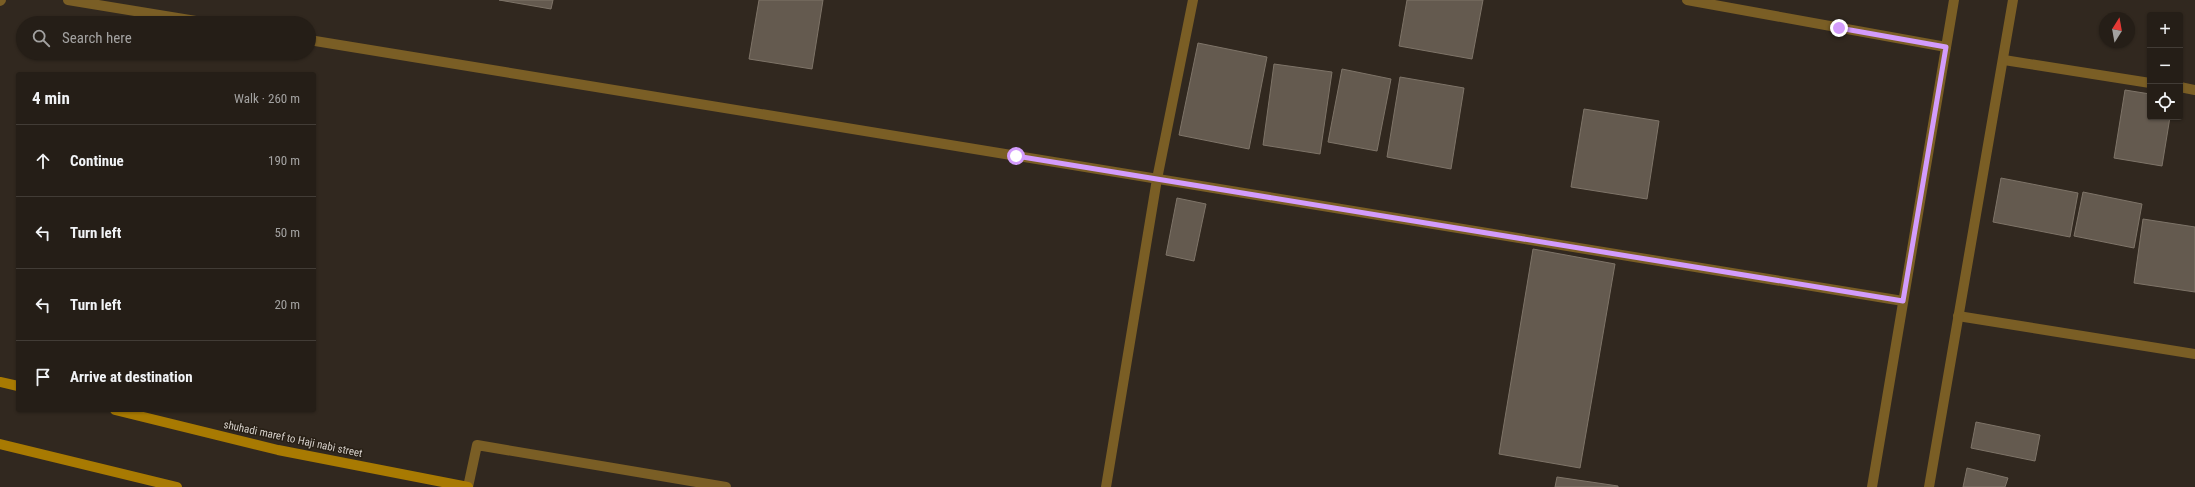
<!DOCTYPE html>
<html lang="en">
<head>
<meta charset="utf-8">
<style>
  :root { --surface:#251e17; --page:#312b24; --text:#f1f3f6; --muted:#a3a2a1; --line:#423c36 }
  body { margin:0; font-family:"Roboto Condensed",sans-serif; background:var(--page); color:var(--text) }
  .controls { position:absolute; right:12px; top:12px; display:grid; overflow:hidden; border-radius:4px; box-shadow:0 1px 3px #0004 }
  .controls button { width:36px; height:36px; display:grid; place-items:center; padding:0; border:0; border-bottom:1px solid var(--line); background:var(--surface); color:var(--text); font:20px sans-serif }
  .compass { position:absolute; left:2099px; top:12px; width:36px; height:36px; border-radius:50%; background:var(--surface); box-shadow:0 1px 3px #0004; rotate:11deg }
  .stop { position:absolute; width:12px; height:12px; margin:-9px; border:3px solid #d39cfc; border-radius:50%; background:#fff }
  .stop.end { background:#d39cfc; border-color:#fff; box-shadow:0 1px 4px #0008 }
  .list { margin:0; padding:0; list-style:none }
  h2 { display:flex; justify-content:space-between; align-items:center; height:52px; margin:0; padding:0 16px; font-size:17px }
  h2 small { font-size:13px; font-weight:400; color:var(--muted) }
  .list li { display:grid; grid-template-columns:26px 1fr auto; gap:12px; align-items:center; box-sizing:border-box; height:72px; padding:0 16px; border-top:1px solid var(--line) }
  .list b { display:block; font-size:15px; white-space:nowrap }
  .list em { font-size:13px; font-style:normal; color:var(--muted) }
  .icon { flex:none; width:22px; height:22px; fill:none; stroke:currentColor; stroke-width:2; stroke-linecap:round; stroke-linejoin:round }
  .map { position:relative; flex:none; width:2195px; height:487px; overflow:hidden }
  .search { position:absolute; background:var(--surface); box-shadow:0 1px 3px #0004; left:16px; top:16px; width:300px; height:44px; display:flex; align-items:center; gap:10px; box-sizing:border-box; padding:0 14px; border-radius:22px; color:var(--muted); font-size:15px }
  .panel { position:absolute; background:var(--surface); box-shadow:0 1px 3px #0004; left:16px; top:72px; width:300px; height:340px; border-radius:4px }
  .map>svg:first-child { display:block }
  .building { fill:#645a4f; stroke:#7e7468 }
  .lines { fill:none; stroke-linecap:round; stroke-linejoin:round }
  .service { stroke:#7a5e25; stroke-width:10 }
  .minor { stroke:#7a5e25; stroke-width:10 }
  .secondary { stroke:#a87a02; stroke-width:10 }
  .route { stroke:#d39cfc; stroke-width:5 }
  .labels { text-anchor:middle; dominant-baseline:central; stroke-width:3; stroke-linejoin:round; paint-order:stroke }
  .street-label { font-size:11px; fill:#d7d1cb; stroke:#271f15 }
</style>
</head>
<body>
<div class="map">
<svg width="2195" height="487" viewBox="0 0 2195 487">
  <rect width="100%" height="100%" fill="#31281f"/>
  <g class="building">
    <polygon points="499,0 553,0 551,9"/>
    <polygon points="759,0 823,0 812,69 749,59"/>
    <polygon points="1407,0 1483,0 1472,59 1399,46"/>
    <polygon points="1198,43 1267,57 1249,149 1179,135"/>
    <polygon points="1274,64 1332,72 1320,154 1263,145"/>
    <polygon points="1342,69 1391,79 1377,151 1328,142"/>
    <polygon points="1400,77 1464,88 1451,169 1387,157"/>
    <polygon points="2125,90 2150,94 2150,117 2170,117 2162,166 2114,158"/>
    <polygon points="1584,109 1659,121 1647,199 1571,187"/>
    <polygon points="2001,178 2078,193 2070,237 1993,222"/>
    <polygon points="2083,192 2142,204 2134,248 2074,236"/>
    <polygon points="1177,198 1206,204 1194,261 1166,255"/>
    <polygon points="2143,219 2195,227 2195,292 2134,283"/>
    <polygon points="1533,249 1615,264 1580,468 1499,454"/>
    <polygon points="1976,422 2040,435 2035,461 1971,448"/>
    <polygon points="1967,468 2008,478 2005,487 1963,487"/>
    <polygon points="1557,477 1618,486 1618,487 1555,487"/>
  </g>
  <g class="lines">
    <polyline class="service" points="468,487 477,445 726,487"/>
    <g class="minor">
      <polyline points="68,0 208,23"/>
      <polyline points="1687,0 1946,47"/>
      <polyline points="0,1 1,0"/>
      <polyline points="309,40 1903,301"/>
      <polyline points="2004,60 2150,83"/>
      <polyline points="2180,87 2195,90"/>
      <polyline points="1958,316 2195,354"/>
      <polyline points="1106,487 1157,179 1193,0"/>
      <polyline points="1872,487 1954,0"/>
      <polyline points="1929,487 2013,0"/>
    </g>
    <g class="secondary">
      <polyline points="0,382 18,386"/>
      <polyline points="115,410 278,450 468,487"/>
      <polyline points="0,444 177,487"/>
    </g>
  </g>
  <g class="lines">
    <polyline class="route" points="1016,156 1903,301 1946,47 1839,28"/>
  </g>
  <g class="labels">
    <g class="street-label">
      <text transform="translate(293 439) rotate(12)">shuhadi maref to Haji nabi street</text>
    </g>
  </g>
</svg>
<div class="controls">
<button>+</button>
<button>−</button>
<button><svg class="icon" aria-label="locate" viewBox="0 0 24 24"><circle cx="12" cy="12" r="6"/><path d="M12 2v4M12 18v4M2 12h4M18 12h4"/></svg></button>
</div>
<svg class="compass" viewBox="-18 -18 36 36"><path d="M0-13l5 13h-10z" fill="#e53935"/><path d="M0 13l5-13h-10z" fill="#a3a2a1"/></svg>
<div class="stop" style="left:1016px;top:156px"></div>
<div class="stop end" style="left:1839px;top:28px"></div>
<div class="search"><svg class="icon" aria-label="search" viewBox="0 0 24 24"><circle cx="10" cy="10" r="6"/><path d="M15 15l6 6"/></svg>Search here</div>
<section class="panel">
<h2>4 min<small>Walk · 260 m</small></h2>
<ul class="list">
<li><svg class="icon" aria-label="ahead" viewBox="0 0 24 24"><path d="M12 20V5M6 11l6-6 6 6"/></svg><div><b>Continue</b></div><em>190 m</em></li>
<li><svg class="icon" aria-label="left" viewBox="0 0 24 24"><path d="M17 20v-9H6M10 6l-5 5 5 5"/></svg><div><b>Turn left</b></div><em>50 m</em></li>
<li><svg class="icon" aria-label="left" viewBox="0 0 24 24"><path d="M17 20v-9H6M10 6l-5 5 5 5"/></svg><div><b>Turn left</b></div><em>20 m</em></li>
<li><svg class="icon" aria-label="arrive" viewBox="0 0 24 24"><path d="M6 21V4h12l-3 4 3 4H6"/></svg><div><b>Arrive at destination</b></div></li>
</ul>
</section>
</div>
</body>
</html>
